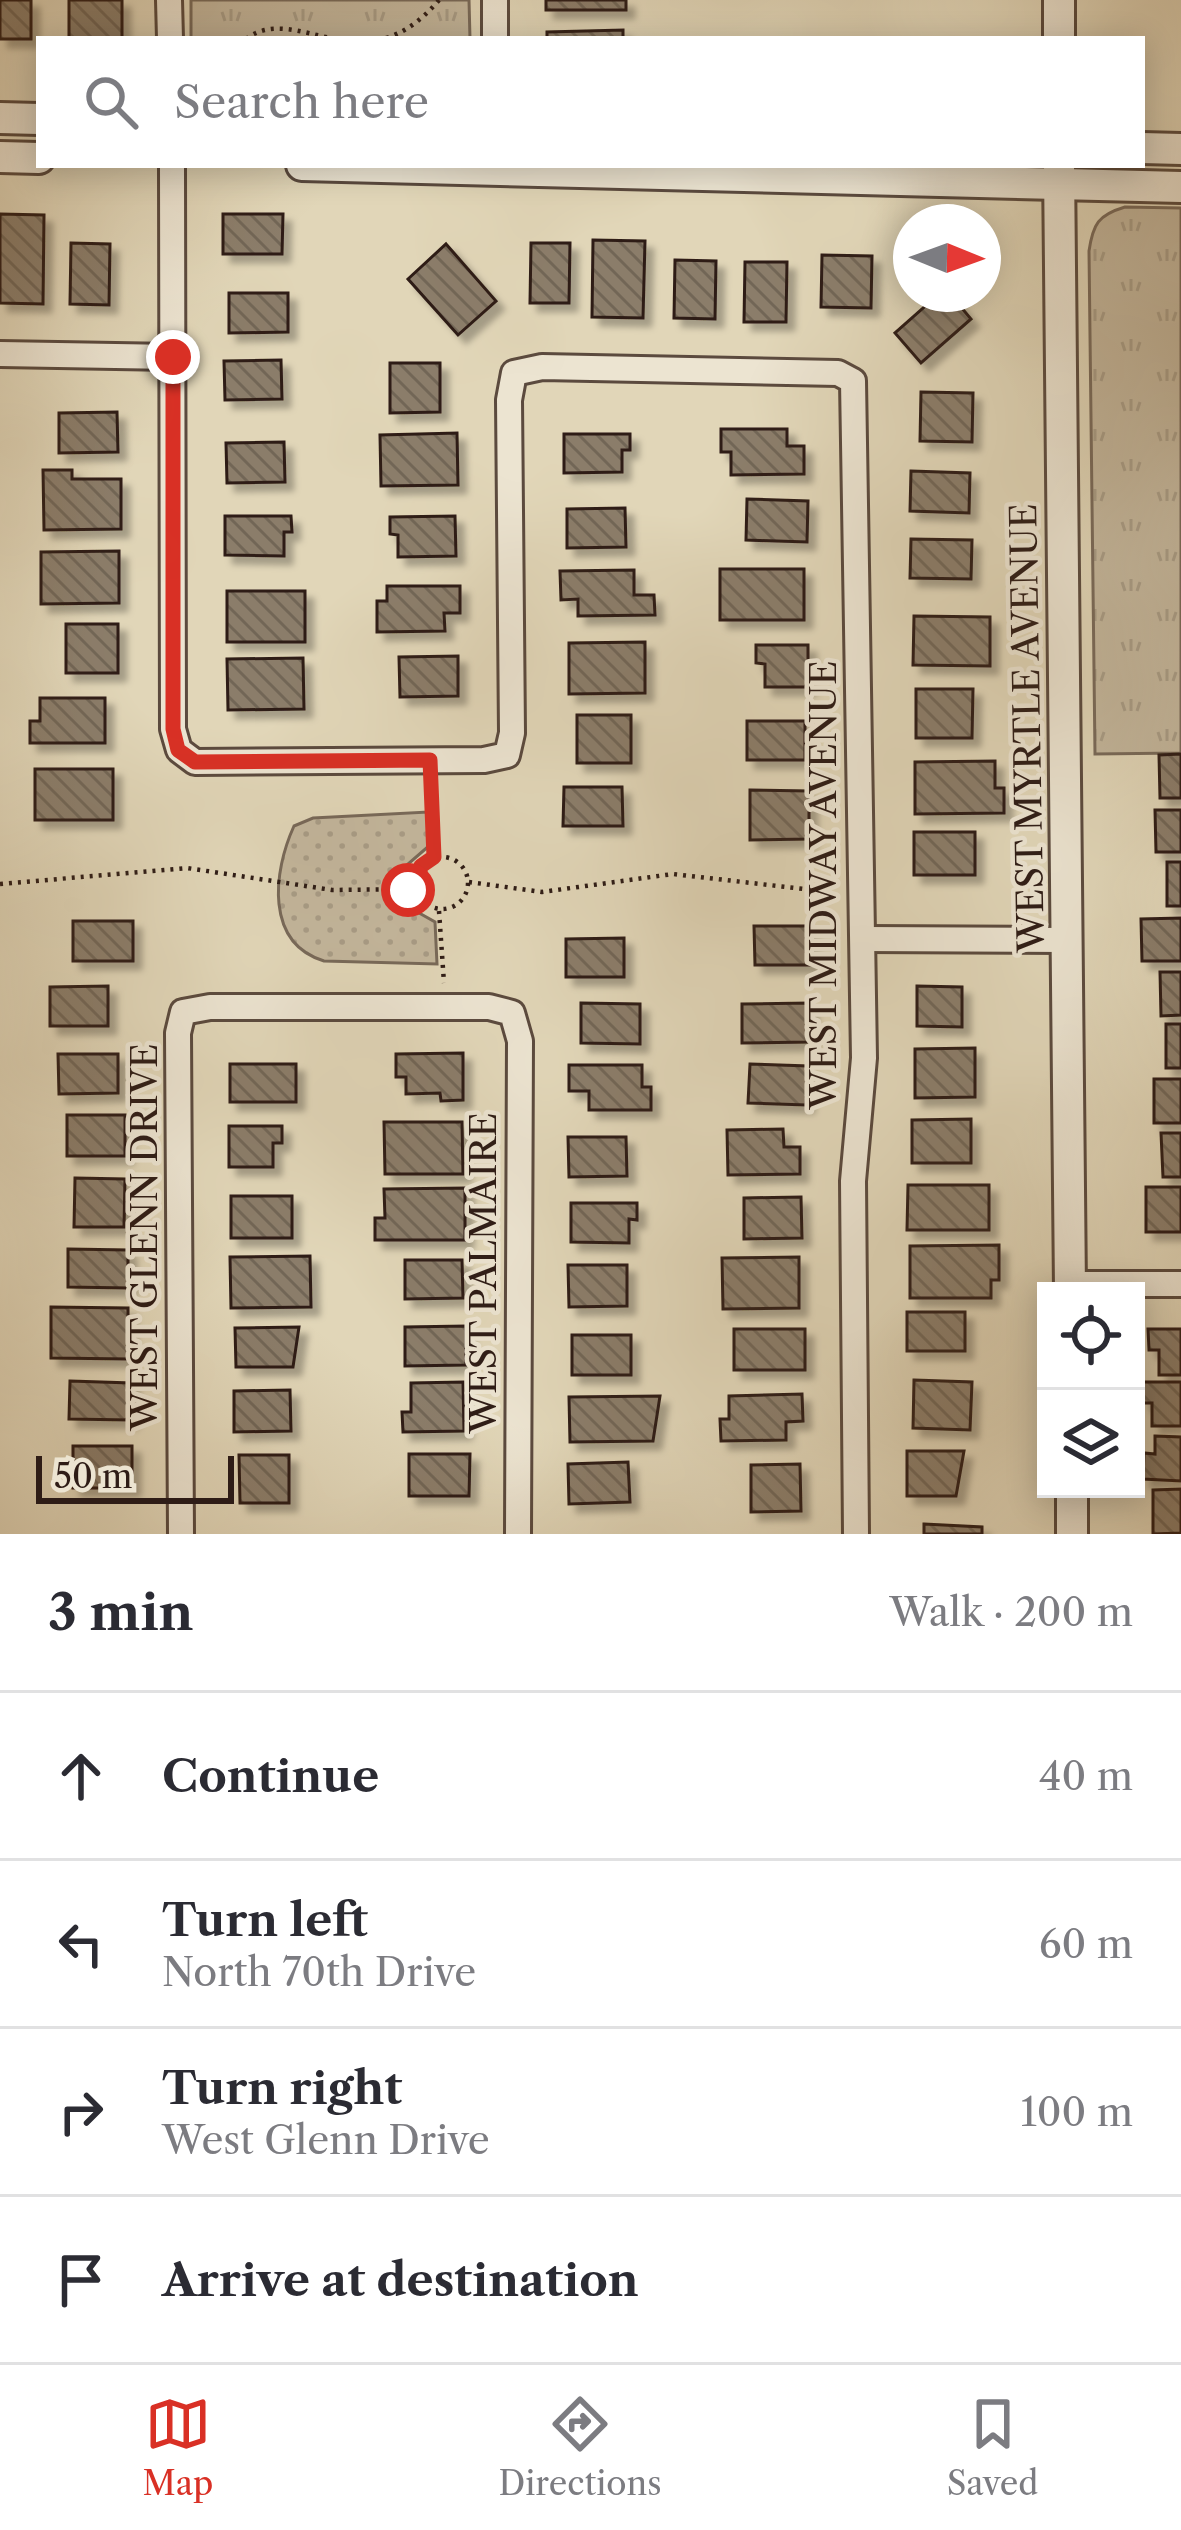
<!DOCTYPE html>
<html lang="en">
<head>
<meta charset="utf-8">
<style>
  :root { --surface:#fff; --page:#f2f2f3; --text:#2b2b33; --muted:#7c7c81; --line:#e1e1e2; --accent:#d93025 }
  body { margin:0; font-family:"Libre Caslon Text",serif; background:var(--page); color:var(--text) }
  .controls { position:absolute; right:36px; bottom:36px; display:grid; overflow:hidden; border-radius:0px; box-shadow:0 6px 30px #0003 }
  .controls button { width:108px; height:108px; display:grid; place-items:center; padding:0; border:0; border-bottom:3px solid var(--line); background:var(--surface); color:var(--text); font:60px sans-serif }
  .compass { position:absolute; left:893px; top:204px; width:108px; height:108px; border-radius:50%; background:var(--surface); box-shadow:0 6px 30px #0003; rotate:91deg }
  .scale { position:absolute; left:36px; bottom:30px; width:198px; box-sizing:border-box; padding-left:12px; border:6px solid #2e1c16; border-top:0; font-size:33px; line-height:42px; white-space:nowrap; color:#2e1c16; -webkit-text-stroke:9px #ece4d1; paint-order:stroke }
  .stop { position:absolute; width:36px; height:36px; margin:-27px; border:9px solid #d93025; border-radius:50%; background:#fff }
  .stop.end { background:#d93025; border-color:#fff; box-shadow:0 3px 12px #0008 }
  .list { margin:0; padding:0; list-style:none }
  h2 { display:flex; justify-content:space-between; align-items:center; height:156px; margin:0; padding:0 48px; font-size:51px }
  h2 small { font-size:39px; font-weight:400; color:var(--muted) }
  .list li { display:grid; grid-template-columns:78px 1fr auto; gap:36px; align-items:center; box-sizing:border-box; height:168px; padding:0 48px; border-top:3px solid var(--line) }
  .list b { display:block; font-size:45px; white-space:nowrap }
  .list p { margin:0; font-size:39px; white-space:nowrap; color:var(--muted) }
  .list em { font-size:39px; font-style:normal; color:var(--muted) }
  .icon { flex:none; width:66px; height:66px; fill:none; stroke:currentColor; stroke-width:2; stroke-linecap:round; stroke-linejoin:round }
  .map { position:relative; flex:none; width:1181px; height:1534px; overflow:hidden }
  .search { position:absolute; background:var(--surface); box-shadow:0 6px 30px #0003; left:36px; right:36px; top:36px; height:132px; display:flex; align-items:center; gap:30px; box-sizing:border-box; padding:0 42px; border-radius:0px; color:var(--muted); font-size:45px }
  .sheet { height:828px; background:var(--surface) }
  nav { display:flex; justify-content:space-around; align-items:center; box-sizing:border-box; height:168px; border-top:3px solid var(--line); background:var(--surface); font-size:33px; color:var(--muted) }
  nav a { display:grid; justify-items:center; gap:6px }
  nav .on { color:var(--accent) }
  .map>svg:first-child { display:block }
  .grass { fill:url(#grass-dots); stroke:#786959; stroke-width:3 }
  .park { fill:url(#park-tufts); stroke:#786959; stroke-width:3 }
  .building { fill:url(#building-back-hatch); stroke:#2e1c16; stroke-width:3; filter:url(#shadow) }
  .lines { fill:none; stroke-linecap:round; stroke-linejoin:round }
  .minor-casing { stroke:#5b4a3e; stroke-width:30 }
  .tertiary-casing { stroke:#5b4a3e; stroke-width:36 }
  .path { stroke:#2e1c16; stroke-width:4.5; stroke-dasharray:3 6; stroke-linecap:butt }
  .minor { stroke:#ece4d1; stroke-width:24 }
  .tertiary { stroke:#ece4d1; stroke-width:30 }
  .route { stroke:#d93025; stroke-width:15 }
  .labels { text-anchor:middle; dominant-baseline:central; stroke-width:9; stroke-linejoin:round; paint-order:stroke }
  .street-label { font-size:36px; fill:#2e1c16; stroke:#ece4d1 }
</style>
</head>
<body>
<div class="map">
<svg width="1181" height="1534" viewBox="0 0 1181 1534">
  <defs>
    <pattern id="grass-dots" width="8" height="8" patternUnits="userSpaceOnUse" patternTransform="scale(3)"><rect width="8" height="8" fill="#c3b69c"/><path d="M2 2h.1M6 6h.1" fill="none" stroke="#a89c86" stroke-width="1.8" stroke-linecap="round"/></pattern>
    <pattern id="park-tufts" width="24" height="20" patternUnits="userSpaceOnUse" patternTransform="scale(3)"><rect width="24" height="20" fill="#c3b69c"/><path d="M3 7l-1-3M5 7V3M7 7l1-3M15 17l-1-3M17 17v-4M19 17l1-3" fill="none" stroke="#a89c86"/></pattern>
    <pattern id="building-back-hatch" width="6" height="6" patternUnits="userSpaceOnUse" patternTransform="scale(3)"><rect width="6" height="6" fill="#8b7d6a"/><path d="M-1 5l2 2M0 0l6 6M5-1l2 2" fill="none" stroke="#726656"/></pattern>
    <filter id="shadow"><feDropShadow dx="8" dy="8" stdDeviation="3" flood-color="#0004"/></filter>
  </defs>
  <rect width="100%" height="100%" fill="#e1d6b8"/>
  <filter id="stains"><feTurbulence type="fractalNoise" baseFrequency=".00167" numOctaves="4"/><feColorMatrix values="0 0 0 0 .2 0 0 0 0 .09 0 0 0 0 .02 0 0 0 .5 -.17"/></filter>
  <radialGradient id="worn" r=".72"><stop offset=".6" stop-color="#630" stop-opacity="0"/><stop offset="1" stop-color="#630" stop-opacity=".3"/></radialGradient>
  <path class="grass" d="M428,812L430,845L408,864L404,894L412,909L435,922L437,964L324,961C265,943 273,872 294,826L313,818Z"/>
  <g class="park">
    <polygon points="191,0 469,0 470,39 191,39"/>
    <path d="M1125,207L1181,208V753L1095,754L1089,251C1093,224 1098,215 1125,207Z"/>
  </g>
  <g class="building">
    <rect x="0" y="0" width="31" height="39"/>
    <rect x="69" y="0" width="53" height="39"/>
    <rect x="546" y="0" width="80" height="10"/>
    <polygon points="623,30 623,39 547,39 547,32"/>
    <polygon points="0,214 44,215 43,304 0,303"/>
    <polygon points="223,214 283,214 282,254 223,254"/>
    <polygon points="593,240 645,241 643,318 592,317"/>
    <polygon points="71,243 110,244 109,305 70,304"/>
    <polygon points="531,243 570,243 569,303 530,303"/>
    <polygon points="446,244 496,301 458,335 408,279"/>
    <polygon points="822,255 872,256 871,308 821,307"/>
    <polygon points="675,260 716,261 715,319 674,318"/>
    <polygon points="745,262 787,262 786,322 744,322"/>
    <polygon points="229,293 288,293 288,332 229,333"/>
    <polygon points="939,294 950,294 971,319 921,363 895,333"/>
    <polygon points="281,360 282,399 225,400 224,361"/>
    <polygon points="390,363 440,363 440,412 390,413"/>
    <polygon points="921,392 973,393 972,442 920,441"/>
    <polygon points="117,412 118,452 59,453 59,413"/>
    <polygon points="721,429 787,429 787,446 804,446 804,474 731,475 731,452 721,452"/>
    <polygon points="457,433 458,485 381,486 380,435"/>
    <polygon points="564,434 630,434 630,450 622,450 622,472 564,473"/>
    <polygon points="284,442 285,482 227,483 226,443"/>
    <polygon points="43,470 72,470 72,479 121,479 121,529 44,530"/>
    <polygon points="911,471 970,473 969,513 910,511"/>
    <polygon points="747,499 808,501 807,542 746,540"/>
    <polygon points="625,508 626,547 567,548 567,509"/>
    <polygon points="225,516 291,516 292,532 284,532 284,556 225,555"/>
    <polygon points="455,516 456,556 398,557 398,535 390,534 390,517"/>
    <polygon points="911,539 972,540 971,579 910,578"/>
    <polygon points="119,551 119,603 41,604 41,552"/>
    <rect x="720" y="569" width="84" height="51"/>
    <polygon points="634,570 634,595 654,595 655,615 578,616 578,599 561,600 560,571"/>
    <polygon points="387,586 460,586 460,613 444,613 445,631 377,632 377,601 387,601"/>
    <rect x="227" y="591" width="78" height="51"/>
    <polygon points="914,616 990,617 990,666 913,665"/>
    <rect x="66" y="624" width="52" height="49"/>
    <polygon points="645,642 645,693 569,694 569,643"/>
    <polygon points="756,645 808,645 808,687 765,687 765,664 756,663"/>
    <polygon points="458,656 458,696 400,697 399,657"/>
    <polygon points="303,658 304,709 228,710 227,659"/>
    <polygon points="916,689 973,689 972,738 916,738"/>
    <polygon points="40,698 105,698 105,743 30,743 30,721 40,721"/>
    <rect x="577" y="715" width="54" height="48"/>
    <rect x="747" y="721" width="58" height="39"/>
    <polygon points="1181,754 1181,798 1160,798 1159,755"/>
    <polygon points="995,761 995,788 1004,788 1004,813 915,814 915,762"/>
    <rect x="35" y="769" width="78" height="51"/>
    <polygon points="564,787 622,787 623,826 563,826"/>
    <polygon points="750,790 809,791 809,839 750,840"/>
    <polygon points="1155,810 1181,810 1181,852 1156,852"/>
    <rect x="914" y="832" width="61" height="43"/>
    <rect x="1167" y="862" width="14" height="44"/>
    <polygon points="1181,918 1181,961 1142,961 1141,919"/>
    <rect x="73" y="921" width="60" height="40"/>
    <polygon points="754,926 811,926 811,965 755,965"/>
    <polygon points="624,938 624,977 566,977 566,939"/>
    <polygon points="1160,972 1181,972 1181,1015 1161,1016"/>
    <polygon points="108,986 108,1026 50,1026 50,987"/>
    <polygon points="917,986 962,987 962,1027 917,1026"/>
    <polygon points="581,1003 640,1004 640,1044 581,1043"/>
    <polygon points="809,1003 810,1042 742,1043 742,1004"/>
    <rect x="1166" y="1024" width="15" height="44"/>
    <polygon points="975,1048 975,1097 915,1098 915,1049"/>
    <polygon points="463,1053 463,1100 441,1101 440,1093 406,1094 406,1077 396,1077 396,1054"/>
    <polygon points="58,1054 118,1054 118,1093 59,1094"/>
    <rect x="230" y="1064" width="66" height="38"/>
    <polygon points="750,1064 808,1066 806,1105 748,1103"/>
    <polygon points="569,1065 642,1065 642,1087 651,1087 651,1110 589,1110 589,1091 569,1091"/>
    <rect x="1154" y="1079" width="27" height="44"/>
    <rect x="67" y="1115" width="58" height="41"/>
    <polygon points="971,1119 971,1163 912,1163 912,1120"/>
    <polygon points="384,1122 462,1122 463,1174 385,1174"/>
    <polygon points="229,1126 282,1126 282,1143 273,1143 273,1167 229,1167"/>
    <polygon points="783,1129 784,1147 800,1147 800,1174 728,1175 727,1130"/>
    <polygon points="1161,1133 1181,1133 1181,1177 1163,1177"/>
    <polygon points="568,1137 626,1137 627,1176 569,1177"/>
    <polygon points="75,1178 125,1179 124,1227 74,1227"/>
    <polygon points="908,1185 989,1185 989,1230 907,1230"/>
    <rect x="1146" y="1187" width="35" height="45"/>
    <polygon points="465,1188 465,1240 375,1240 375,1218 385,1218 384,1189"/>
    <rect x="231" y="1196" width="61" height="42"/>
    <polygon points="801,1197 802,1238 744,1239 744,1198"/>
    <polygon points="571,1203 637,1203 637,1220 629,1219 629,1243 571,1242"/>
    <polygon points="999,1245 999,1280 991,1280 991,1298 910,1298 910,1246"/>
    <polygon points="68,1249 128,1250 128,1288 68,1287"/>
    <polygon points="310,1256 311,1307 231,1308 230,1257"/>
    <polygon points="799,1257 799,1308 723,1309 722,1258"/>
    <polygon points="405,1260 462,1260 463,1298 405,1299"/>
    <polygon points="568,1265 627,1265 627,1306 569,1307"/>
    <polygon points="51,1307 128,1308 128,1359 51,1358"/>
    <rect x="907" y="1312" width="58" height="39"/>
    <polygon points="466,1326 466,1365 405,1366 405,1327"/>
    <polygon points="299,1327 293,1367 236,1367 235,1328"/>
    <rect x="734" y="1329" width="71" height="41"/>
    <polygon points="1148,1329 1181,1329 1181,1375 1159,1375 1159,1350 1149,1350"/>
    <rect x="572" y="1335" width="59" height="40"/>
    <polygon points="914,1380 972,1382 970,1430 913,1428"/>
    <polygon points="70,1381 131,1383 130,1420 69,1419"/>
    <polygon points="463,1382 464,1431 403,1432 402,1412 411,1412 411,1383"/>
    <polygon points="1143,1382 1181,1382 1181,1426 1152,1426 1152,1403 1143,1403"/>
    <polygon points="290,1390 291,1431 234,1432 234,1391"/>
    <polygon points="802,1394 803,1421 786,1422 786,1440 721,1441 720,1419 729,1419 729,1396"/>
    <polygon points="660,1396 653,1441 570,1442 569,1397"/>
    <polygon points="1155,1436 1181,1437 1181,1481 1143,1479 1144,1453 1155,1454"/>
    <rect x="73" y="1446" width="59" height="42"/>
    <polygon points="907,1451 964,1451 956,1496 907,1496"/>
    <polygon points="409,1454 470,1454 469,1496 409,1496"/>
    <polygon points="239,1455 289,1455 289,1503 240,1503"/>
    <polygon points="628,1462 630,1502 569,1504 568,1464"/>
    <polygon points="800,1464 801,1511 751,1512 751,1465"/>
    <polygon points="1181,1489 1181,1533 1153,1534 1153,1490"/>
    <polygon points="924,1524 982,1527 982,1534 924,1534"/>
  </g>
  <g class="lines">
    <defs>
      <g id="minor">
        <polyline points="169,0 170,39"/>
        <polyline points="495,0 495,39"/>
        <polyline points="172,165 173,729 179,750 195,762 484,760 507,755 512,733 509,400 514,373 542,367 838,373 853,381 864,1058 853,1181 856,1534"/>
        <polyline points="0,354 173,357"/>
        <polyline points="864,939 1068,940"/>
        <polyline points="1070,1284 1181,1284"/>
        <polyline points="181,1534 178,1033 183,1012 210,1007 489,1007 512,1013 520,1041 518,1534"/>
      </g>
      <g id="tertiary">
        <polyline points="1059,0 1059,39"/>
        <polyline points="0,118 39,119"/>
        <polyline points="1142,148 1181,149"/>
        <polyline points="0,157 39,158"/>
        <polyline points="302,165 1181,187"/>
        <polyline points="1059,165 1070,1291"/>
        <polyline points="1072,1489 1072,1534"/>
      </g>
    </defs>
    <use href="#minor" class="minor-casing"/>
    <use href="#tertiary" class="tertiary-casing"/>
    <g class="path">
      <path d="M246,39C297,0 363,90 439,0"/>
      <polyline points="431,784 434,857"/>
      <circle cx="442" cy="883" r="26"/>
      <polyline points="469,882 542,892 673,874 804,889 834,886"/>
      <polyline points="0,884 187,868 332,890 416,889"/>
      <polyline points="439,911 444,983"/>
    </g>
    <use href="#minor" class="minor"/>
    <use href="#tertiary" class="tertiary"/>
  </g>
  <g class="lines">
    <polyline class="route" points="173,357 173,729 178,750 195,762 430,760 434,857 421,866 416,890 408,890"/>
  </g>
  <g class="labels">
    <g class="street-label">
      <text transform="translate(1027 728) rotate(-91)">WEST MYRTLE AVENUE</text>
      <text transform="translate(823 885) rotate(-90)">WEST MIDWAY AVENUE</text>
      <text transform="translate(144 1237) rotate(-90)">WEST GLENN DRIVE</text>
      <text transform="translate(483 1273) rotate(-90)">WEST PALMAIRE</text>
    </g>
  </g>
  <rect width="100%" height="100%" filter="url(#stains)"/>
  <rect width="100%" height="100%" fill="url(#worn)"/>
</svg>
<div class="controls">
<button><svg class="icon" aria-label="locate" viewBox="0 0 24 24"><circle cx="12" cy="12" r="6"/><path d="M12 2v4M12 18v4M2 12h4M18 12h4"/></svg></button>
<button><svg class="icon" aria-label="layers" viewBox="0 0 24 24"><path d="M12 4l9 5-9 5-9-5zM3 14l9 5 9-5"/></svg></button>
</div>
<svg class="compass" viewBox="-18 -18 36 36"><path d="M0-13l5 13h-10z" fill="#e53935"/><path d="M0 13l5-13h-10z" fill="#7c7c81"/></svg>
<div class="scale">50 m</div>
<div class="stop" style="left:408px;top:890px"></div>
<div class="stop end" style="left:173px;top:357px"></div>
<div class="search"><svg class="icon" aria-label="search" viewBox="0 0 24 24"><circle cx="10" cy="10" r="6"/><path d="M15 15l6 6"/></svg>Search here</div>
</div>
<section class="sheet">
<h2>3 min<small>Walk · 200 m</small></h2>
<ul class="list">
<li><svg class="icon" aria-label="ahead" viewBox="0 0 24 24"><path d="M12 20V5M6 11l6-6 6 6"/></svg><div><b>Continue</b></div><em>40 m</em></li>
<li><svg class="icon" aria-label="left" viewBox="0 0 24 24"><path d="M17 20v-9H6M10 6l-5 5 5 5"/></svg><div><b>Turn left</b><p>North 70th Drive</p></div><em>60 m</em></li>
<li><svg class="icon" aria-label="right" viewBox="0 0 24 24"><path d="M7 20v-9h11M14 6l5 5-5 5"/></svg><div><b>Turn right</b><p>West Glenn Drive</p></div><em>100 m</em></li>
<li><svg class="icon" aria-label="arrive" viewBox="0 0 24 24"><path d="M6 21V4h12l-3 4 3 4H6"/></svg><div><b>Arrive at destination</b></div></li>
</ul>
</section>
<nav>
<a class="on"><svg class="icon" aria-label="map" viewBox="0 0 24 24"><path d="M3 6l6-2 6 2 6-2v14l-6 2-6-2-6 2zM9 4v14M15 6v14"/></svg>Map</a>
<a><svg class="icon" aria-label="directions" viewBox="0 0 24 24"><path d="M12 3l9 9-9 9-9-9zM9 14v-3h6M13 9l2 2-2 2"/></svg>Directions</a>
<a><svg class="icon" aria-label="saved" viewBox="0 0 24 24"><path d="M7 4h10v16l-5-4-5 4z"/></svg>Saved</a>
</nav>
</body>
</html>
